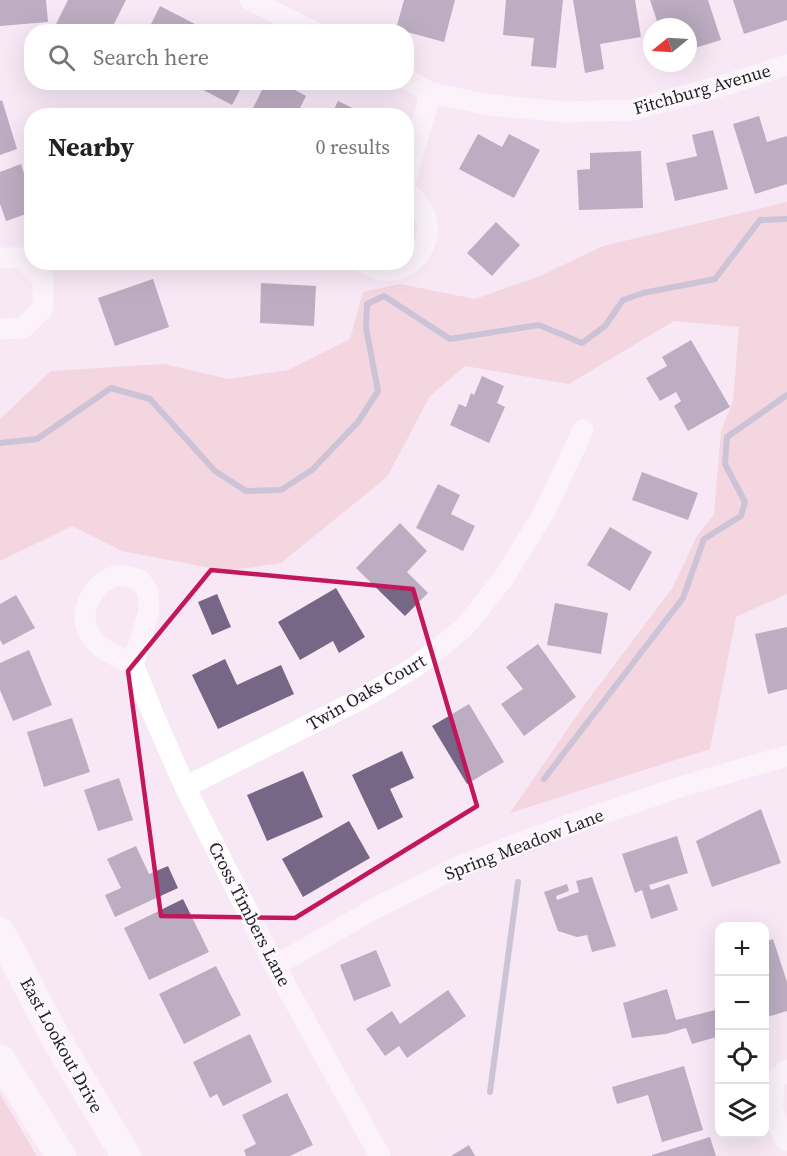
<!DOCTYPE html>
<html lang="en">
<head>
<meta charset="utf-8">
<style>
  :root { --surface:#fff; --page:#f2f2f2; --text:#222; --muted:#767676; --line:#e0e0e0 }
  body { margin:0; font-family:"Source Serif 4",serif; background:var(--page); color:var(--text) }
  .controls { position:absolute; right:18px; bottom:18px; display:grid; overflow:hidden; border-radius:12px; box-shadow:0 6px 24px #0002 }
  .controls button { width:54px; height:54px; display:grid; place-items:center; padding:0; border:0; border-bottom:2px solid var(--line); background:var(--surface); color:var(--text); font:30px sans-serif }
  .compass { position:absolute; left:643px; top:18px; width:54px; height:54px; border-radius:50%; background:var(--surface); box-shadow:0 6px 24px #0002; rotate:252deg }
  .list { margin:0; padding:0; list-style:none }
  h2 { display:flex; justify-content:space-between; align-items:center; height:78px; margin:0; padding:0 24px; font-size:26px }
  h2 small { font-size:20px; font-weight:400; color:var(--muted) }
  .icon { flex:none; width:33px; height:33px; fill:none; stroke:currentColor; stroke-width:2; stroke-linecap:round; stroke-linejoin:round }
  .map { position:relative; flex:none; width:787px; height:1156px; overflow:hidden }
  .search { position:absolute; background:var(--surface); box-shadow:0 6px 24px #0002; left:24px; top:24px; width:390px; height:66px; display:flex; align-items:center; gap:15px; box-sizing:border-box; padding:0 21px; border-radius:24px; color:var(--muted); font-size:22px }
  .panel { position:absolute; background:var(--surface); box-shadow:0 6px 24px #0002; left:24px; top:108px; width:390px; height:162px; border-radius:24px }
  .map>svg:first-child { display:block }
  .green { fill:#edc2c4 }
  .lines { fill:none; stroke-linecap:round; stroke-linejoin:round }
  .stream { stroke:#9897b2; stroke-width:6 }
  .building { fill:#766786 }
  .street { stroke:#fff; stroke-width:21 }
  .secondary { stroke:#fff; stroke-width:30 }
  .marked { fill:none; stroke:#c2185b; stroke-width:4.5; stroke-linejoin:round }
  .labels { text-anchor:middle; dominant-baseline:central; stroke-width:4.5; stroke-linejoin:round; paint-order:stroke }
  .street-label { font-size:18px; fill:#241f24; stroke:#fdfafd }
</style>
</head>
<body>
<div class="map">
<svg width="787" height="1156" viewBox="0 0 787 1156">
  <rect width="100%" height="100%" fill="#f8e8f6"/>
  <g class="green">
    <polygon points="787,202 787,594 736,617 710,749 510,813 582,708 673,587 697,536 714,514 721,431 733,401 739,327 674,321 569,384 465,366 430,396 387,477 281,563 226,571 122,551 72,526 0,561 0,419 51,371 164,364 228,379 288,370 350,339 363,292 400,284 475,299 540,276 603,246"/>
    <polygon points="0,1094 37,1156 0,1156"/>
  </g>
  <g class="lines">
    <g class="stream">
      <polyline points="0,443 37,439 111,388 150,399 215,471 246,491 281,490 312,470 358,422 378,391 366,328 367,304 384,296 450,339 539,325 582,343 605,326 623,300 643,293 715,279 760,220 787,219"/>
      <polyline points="544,779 683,598 704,539 741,516 745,502 725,464 727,437 787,395"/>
      <polyline points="490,1092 518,882"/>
    </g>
  </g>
  <g class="building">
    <polygon points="0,0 46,0 48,22 0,26"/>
    <polygon points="68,0 126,0 110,32 67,32 55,26"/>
    <polygon points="404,0 455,0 444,42 396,29"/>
    <polygon points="506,0 563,0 556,68 531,66 534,38 503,35"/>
    <polygon points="573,0 635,0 641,37 600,44 604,69 585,73"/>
    <polygon points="650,0 708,0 721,40 688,50 688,27 659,27"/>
    <polygon points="733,0 787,0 787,20 744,34"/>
    <polygon points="160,6 197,25 194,32 147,32"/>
    <polygon points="188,82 244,82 232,105"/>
    <polygon points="266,82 280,82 306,96 296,116 249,116"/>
    <polygon points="2,100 17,149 0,155 0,101"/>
    <polygon points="338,101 369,116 331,116"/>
    <polygon points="759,116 767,142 787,136 787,184 755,194 733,124"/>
    <polygon points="713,130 728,189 675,201 666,163 697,156 692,135"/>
    <polygon points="478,134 502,147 509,134 540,150 514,198 459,169"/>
    <polygon points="641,151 643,208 579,210 577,170 590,169 590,153"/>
    <polygon points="21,164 25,177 32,175 32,212 6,221 0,204 0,172"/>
    <polygon points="496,222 520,245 492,276 467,253"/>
    <polygon points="153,279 169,327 115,346 98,298"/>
    <polygon points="261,283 316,286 314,326 260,323"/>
    <polygon points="691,340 730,407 688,431 674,406 681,401 676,392 660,401 646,378 667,366 662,357"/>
    <polygon points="482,376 504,386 497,403 505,407 489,443 450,425 459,404 466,407 471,393 474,395"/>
    <polygon points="642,472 698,493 688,520 632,500"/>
    <polygon points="438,484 460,495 451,514 475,526 463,551 416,528"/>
    <polygon points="400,523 427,551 407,572 428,593 405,616 356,568"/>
    <polygon points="610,527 652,552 630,591 587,565"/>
    <polygon points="336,588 365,637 339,653 333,641 300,660 278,622"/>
    <polygon points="217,594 231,627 212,635 198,602"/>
    <polygon points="16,595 35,628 3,645 0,640 0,604"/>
    <polygon points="555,603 608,613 601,654 547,645"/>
    <polygon points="787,627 787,689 768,694 755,634"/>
    <polygon points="538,644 576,697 524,736 501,704 523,689 506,667"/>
    <polygon points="29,650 52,705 13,721 0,690 0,663"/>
    <polygon points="225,659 237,685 281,665 294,694 218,729 192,675"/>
    <polygon points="469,704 504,762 467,784 432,726"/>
    <polygon points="72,718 90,772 44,787 27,732"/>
    <polygon points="402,751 414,778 390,789 403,817 378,830 352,775"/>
    <polygon points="303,771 323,817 267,841 247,795"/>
    <polygon points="119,778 133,820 98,831 84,790"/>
    <polygon points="761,809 781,863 712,887 696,841"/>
    <polygon points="349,821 370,858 303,897 282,859"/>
    <polygon points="677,836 688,873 649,885 651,890 669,884 678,910 651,919 642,890 635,893 622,854"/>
    <polygon points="136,846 149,874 168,866 178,888 115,917 105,895 121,888 107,859"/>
    <polygon points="592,877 616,946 592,952 587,935 577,937 558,931 544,892 567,884 569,891 556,896 557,900 579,892 576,881"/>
    <polygon points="183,899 209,952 149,980 124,928"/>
    <polygon points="773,939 787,982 787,1011 764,1018 764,942"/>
    <polygon points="376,950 391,986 354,1001 340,965"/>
    <polygon points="216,966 241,1015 184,1044 159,994"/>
    <polygon points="667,989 676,1020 719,1009 720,1036 692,1044 686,1028 666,1034 632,1038 623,1003"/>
    <polygon points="448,990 466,1016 407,1058 399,1046 385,1056 366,1029 392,1011 400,1024"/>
    <polygon points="250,1034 272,1082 223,1106 217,1094 210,1098 193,1062"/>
    <polygon points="684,1066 703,1130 662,1142 648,1095 617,1104 612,1087"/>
    <polygon points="287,1093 313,1145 290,1156 246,1156 244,1150 256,1144 242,1115"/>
    <polygon points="710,1137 716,1156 652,1156 652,1155"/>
    <polygon points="469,1145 475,1156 451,1156"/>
  </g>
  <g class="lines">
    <g class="street">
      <polyline points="250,0 314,32"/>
      <polyline points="406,79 431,93 490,105 565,112 632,110 725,85 787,65"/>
      <polyline points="406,179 431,93"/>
      <polyline points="0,258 22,258 43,279 43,308 23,328 0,329"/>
      <path d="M363,262C408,293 456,228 406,192"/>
      <path d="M133,664C120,658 98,649 90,635C78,616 89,590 108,579C118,573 130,577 140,580L148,592L149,611L133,664L153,714L185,787L275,966L380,1156"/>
      <polyline points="185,787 361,699 415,667 463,629 503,579 545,511 583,430"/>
      <polyline points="275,966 379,906 464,864 563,827 680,787 787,756"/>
      <polyline points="787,1070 774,1081 772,1109 784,1139 787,1141"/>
    </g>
    <g class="secondary">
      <polyline points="0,932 55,1037 126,1156"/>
      <polyline points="0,1059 61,1156"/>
    </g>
  </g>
  <path d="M0 0H787V1156H0ZM211,570L413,589L477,806L295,918L161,916L128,671Z" fill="#f8e8f6" fill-opacity=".55" fill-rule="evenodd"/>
  <path class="marked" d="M211,570L413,589L477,806L295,918L161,916L128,671Z"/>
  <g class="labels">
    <g class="street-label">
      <text transform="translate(702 89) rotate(-16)">Fitchburg Avenue</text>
      <text transform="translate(366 692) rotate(-30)">Twin Oaks Court</text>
      <text transform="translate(524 844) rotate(-21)">Spring Meadow Lane</text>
      <text transform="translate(250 914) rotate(63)">Cross Timbers Lane</text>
      <text transform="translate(62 1045) rotate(61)">East Lookout Drive</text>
    </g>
  </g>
</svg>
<div class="controls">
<button>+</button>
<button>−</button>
<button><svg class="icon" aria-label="locate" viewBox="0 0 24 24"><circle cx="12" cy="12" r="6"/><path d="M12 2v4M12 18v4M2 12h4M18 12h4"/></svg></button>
<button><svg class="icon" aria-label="layers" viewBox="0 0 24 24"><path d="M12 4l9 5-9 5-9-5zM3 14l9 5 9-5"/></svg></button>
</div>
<svg class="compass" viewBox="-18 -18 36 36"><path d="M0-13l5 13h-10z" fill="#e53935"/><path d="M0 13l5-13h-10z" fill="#767676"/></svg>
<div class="search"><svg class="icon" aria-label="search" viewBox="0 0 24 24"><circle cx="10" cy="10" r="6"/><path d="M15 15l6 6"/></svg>Search here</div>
<section class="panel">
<h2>Nearby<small>0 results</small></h2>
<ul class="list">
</ul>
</section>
</div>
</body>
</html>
